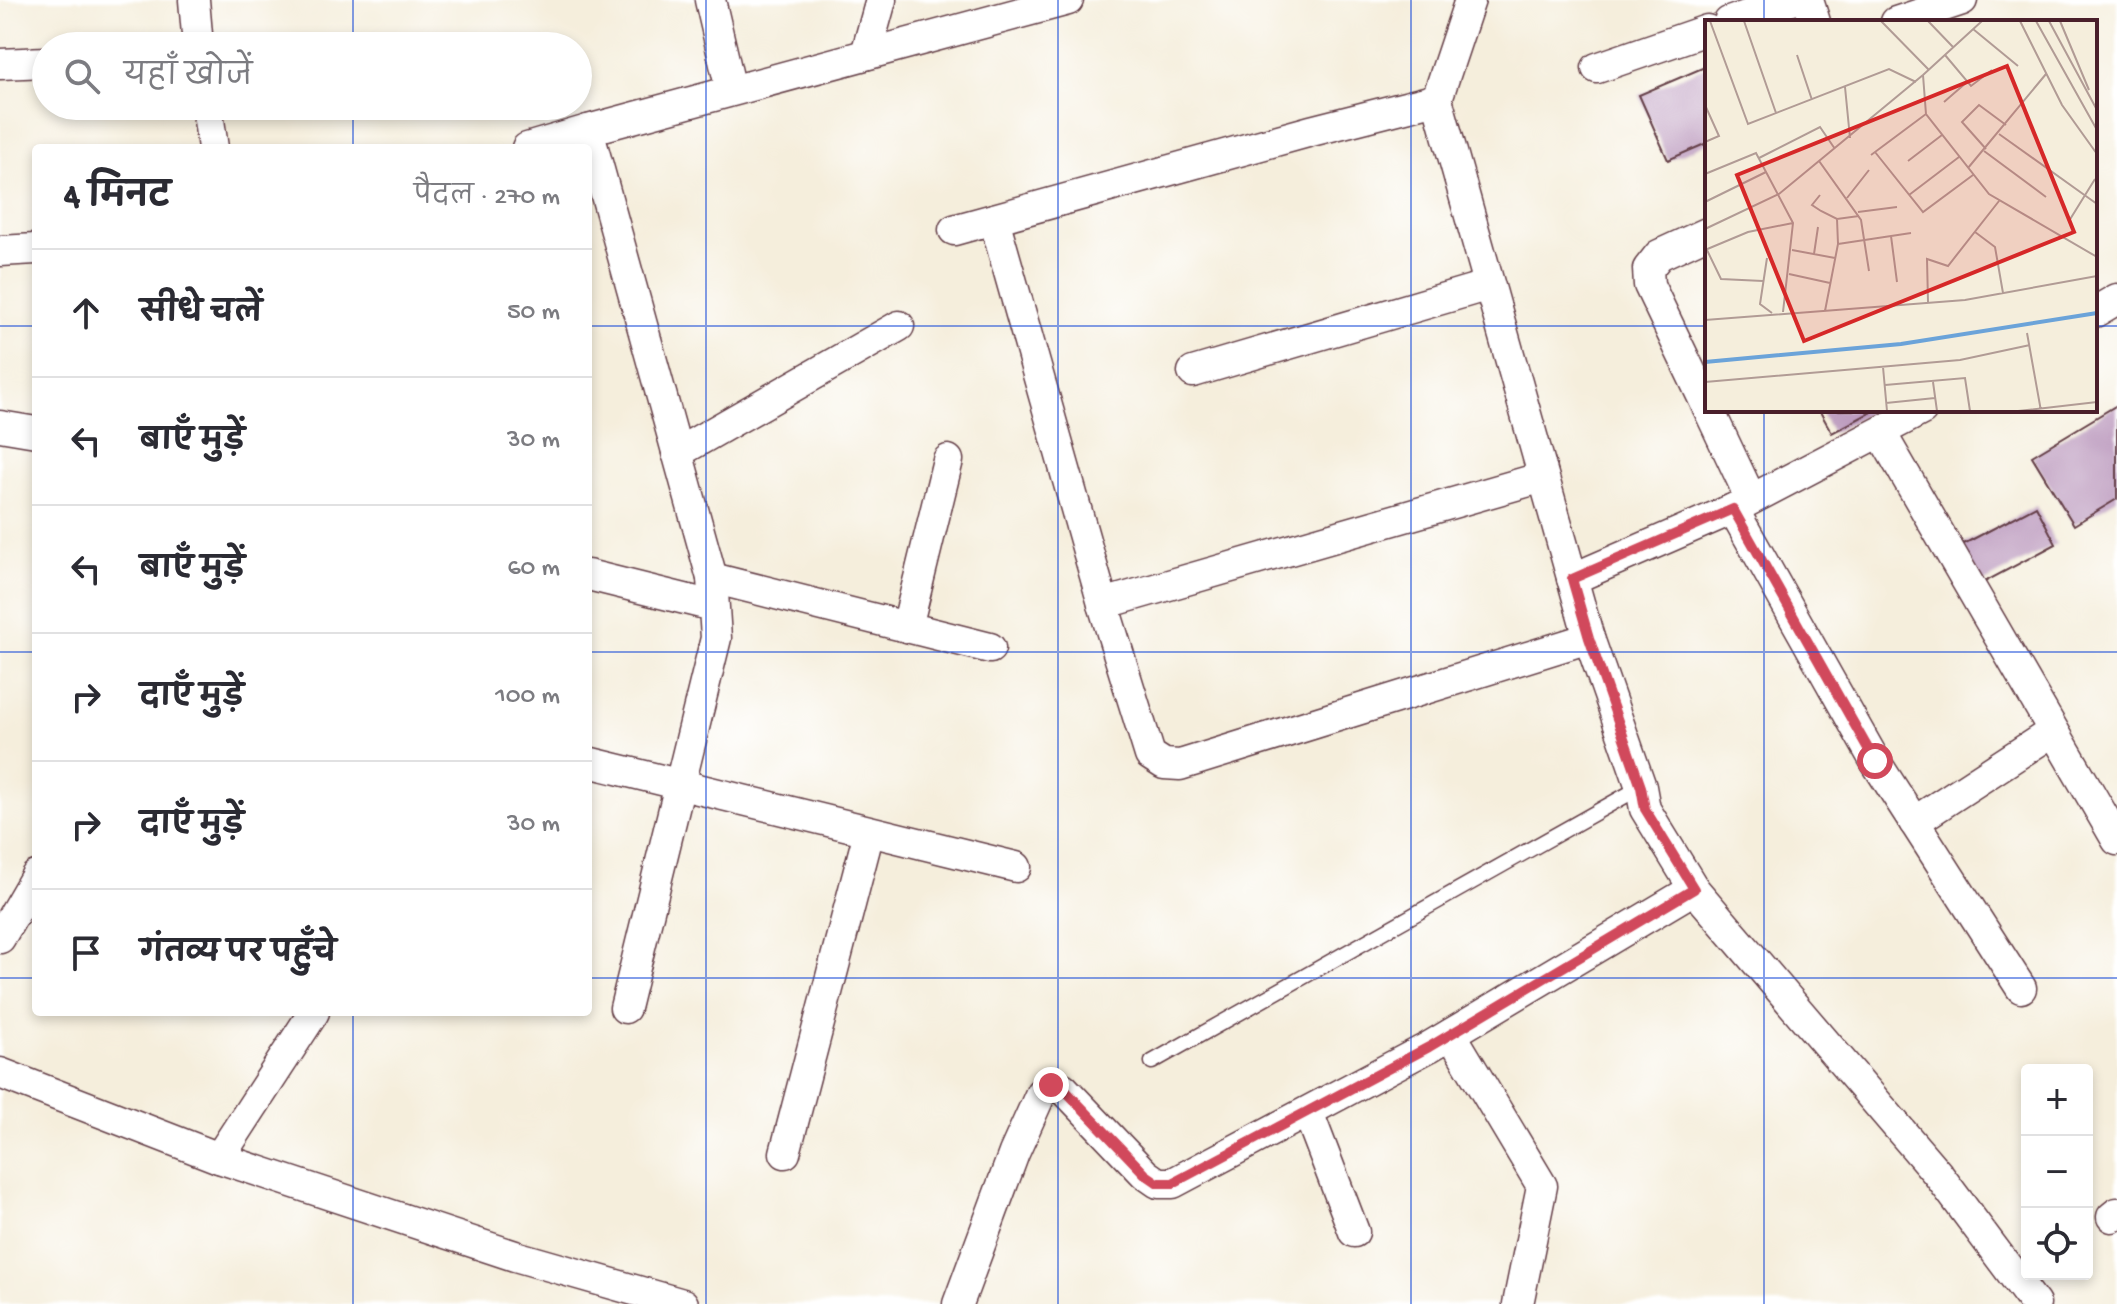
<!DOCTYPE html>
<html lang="hi">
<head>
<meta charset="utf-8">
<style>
  :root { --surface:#fff; --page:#f2f2f3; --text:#2b2b33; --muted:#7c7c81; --line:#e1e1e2 }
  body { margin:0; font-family:"Gochi Hand","Playpen Sans Deva",sans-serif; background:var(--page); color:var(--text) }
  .controls { position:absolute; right:24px; bottom:24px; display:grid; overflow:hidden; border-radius:8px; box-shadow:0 4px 12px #0003 }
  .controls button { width:72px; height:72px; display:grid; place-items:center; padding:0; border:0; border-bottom:2px solid var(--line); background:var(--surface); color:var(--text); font:40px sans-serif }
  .stop { position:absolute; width:24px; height:24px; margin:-18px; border:6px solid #d1495b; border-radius:50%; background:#fff }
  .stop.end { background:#d1495b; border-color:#fff; box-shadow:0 2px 8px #0008 }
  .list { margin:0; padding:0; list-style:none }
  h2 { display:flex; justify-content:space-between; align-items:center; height:104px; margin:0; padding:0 32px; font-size:34px }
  h2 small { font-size:26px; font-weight:400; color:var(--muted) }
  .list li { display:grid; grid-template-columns:52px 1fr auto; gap:24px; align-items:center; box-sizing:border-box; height:128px; padding:0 32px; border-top:2px solid var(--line) }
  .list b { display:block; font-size:30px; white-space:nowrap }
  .list em { font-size:26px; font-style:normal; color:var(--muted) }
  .icon { flex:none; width:44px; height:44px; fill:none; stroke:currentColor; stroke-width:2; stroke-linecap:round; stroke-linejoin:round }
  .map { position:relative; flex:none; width:2117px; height:1304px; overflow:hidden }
  .search { position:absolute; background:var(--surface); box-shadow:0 4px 12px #0003; left:32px; top:32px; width:560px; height:88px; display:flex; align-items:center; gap:20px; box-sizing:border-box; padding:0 28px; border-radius:44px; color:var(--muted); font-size:30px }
  .panel { position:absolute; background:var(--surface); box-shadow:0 4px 12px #0003; left:32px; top:144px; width:560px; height:872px; border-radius:8px }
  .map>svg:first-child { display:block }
  .building { fill:#be9dc0 }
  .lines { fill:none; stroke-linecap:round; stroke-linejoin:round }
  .service-casing { stroke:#643e46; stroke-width:17 }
  .minor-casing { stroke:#643e46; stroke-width:33 }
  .service { stroke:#fff; stroke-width:14 }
  .minor { stroke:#fff; stroke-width:30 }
  .route { stroke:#d1495b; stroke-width:10 }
  .grid { fill:none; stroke:#1d4ed8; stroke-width:2; stroke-opacity:0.55 }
  .inset-river { fill:none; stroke:#6ba3d9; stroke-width:4 }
  .inset-road { fill:none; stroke:#b19b95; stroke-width:2 }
  .view { fill:#d62828; fill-opacity:0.15; stroke:#d62828; stroke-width:4 }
  .inset-edge { fill:none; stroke:#4a1f2b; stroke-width:4 }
</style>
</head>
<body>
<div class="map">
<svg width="2117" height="1304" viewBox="0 0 2117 1304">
  <rect width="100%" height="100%" fill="#fff"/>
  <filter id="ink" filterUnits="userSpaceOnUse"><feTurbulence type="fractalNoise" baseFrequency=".0125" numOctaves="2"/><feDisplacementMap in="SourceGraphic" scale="16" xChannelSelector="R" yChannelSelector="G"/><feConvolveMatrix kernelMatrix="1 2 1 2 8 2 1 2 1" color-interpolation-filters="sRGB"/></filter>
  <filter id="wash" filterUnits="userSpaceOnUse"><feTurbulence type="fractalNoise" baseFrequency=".006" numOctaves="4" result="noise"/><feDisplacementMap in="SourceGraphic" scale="32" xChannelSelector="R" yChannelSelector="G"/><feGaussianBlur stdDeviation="1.8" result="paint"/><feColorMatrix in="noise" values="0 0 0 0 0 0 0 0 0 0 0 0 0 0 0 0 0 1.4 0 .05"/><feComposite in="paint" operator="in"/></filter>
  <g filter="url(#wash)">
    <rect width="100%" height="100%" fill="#f5eedc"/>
    <g id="blocks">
      <g class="building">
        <polygon points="1707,66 1707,143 1668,160 1639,95"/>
        <polygon points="2117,405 2117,499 2074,525 2032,456"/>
        <polygon points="1819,410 1875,410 1832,433"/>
        <polygon points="2036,506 2056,544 1979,585 1958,547"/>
      </g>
    </g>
  </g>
  <g filter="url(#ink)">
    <use href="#blocks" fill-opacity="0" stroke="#643e46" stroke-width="2"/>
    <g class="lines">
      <defs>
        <polyline id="service" points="1152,1062 1641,787"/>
        <g id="minor">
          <polyline points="194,0 198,46"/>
          <polyline points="710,0 731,90"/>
          <polyline points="1470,0 1437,99 1589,638 1641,787 1645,809 1694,889 1937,1173 2035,1304"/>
          <polyline points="1808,0 1815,22"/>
          <polyline points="1729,22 1792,0"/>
          <polyline points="1896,22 1962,0"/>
          <polyline points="866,54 881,0"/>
          <polyline points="0,64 46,62"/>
          <polyline points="1597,68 1707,30"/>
          <polyline points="207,106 213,148"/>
          <polyline points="588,130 1068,0"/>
          <polyline points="527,148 588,130 712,578 716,638 625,1008"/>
          <polyline points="994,219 1103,604 1150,755 1164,764 1180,765 1589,638"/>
          <polyline points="954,230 1311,131 1437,99"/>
          <polyline points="1707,233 1659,255 1648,269 1649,285 1707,406"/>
          <polyline points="0,251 36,249"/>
          <polyline points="2095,312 2117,299"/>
          <polyline points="1193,372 1489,285"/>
          <polyline points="1709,410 1751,499"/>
          <polyline points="0,426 36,432"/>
          <polyline points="1881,433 2117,840"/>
          <polyline points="677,453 899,326"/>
          <polyline points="1733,509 1875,761 2021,988"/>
          <polyline points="588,575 713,606"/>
          <polyline points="712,578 990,648"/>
          <polyline points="1572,579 1733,509 1922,410"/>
          <polyline points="1103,604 1543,477"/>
          <polyline points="907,627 948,460"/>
          <polyline points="588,762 1016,867"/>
          <polyline points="1914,822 2052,732"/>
          <polyline points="0,938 36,876"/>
          <polyline points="1451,1034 1542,1186 1518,1304"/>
          <polyline points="0,1073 219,1158 515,1256 683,1304"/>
          <polyline points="1308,1112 1354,1232"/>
          <polyline points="785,1153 869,832"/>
          <polyline points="219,1158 314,1012"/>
          <polyline points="2112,1217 2117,1213"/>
          <polyline points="958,1304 1014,1153 1041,1093 1051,1085 1063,1088 1145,1174 1158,1183 1173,1183 1429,1047 1694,889"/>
        </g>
      </defs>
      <use href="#service" class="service-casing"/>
      <use href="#minor" class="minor-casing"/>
      <use href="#service" class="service"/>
      <use href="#minor" class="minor"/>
    </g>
  </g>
  <g class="lines" filter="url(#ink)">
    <polyline class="route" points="1051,1085 1063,1088 1145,1174 1158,1183 1173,1183 1429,1047 1694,889 1645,809 1641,787 1589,638 1572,579 1733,509 1875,761"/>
  </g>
  <path class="grid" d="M353,0V46M706,0V1304M1058,0V1304M1411,0V1304M1764,0V22M353,106V148M0,326H36M588,326H1707M2095,326H2117M1764,410V1304M0,652H36M588,652H2117M0,978H36M588,978H2117M353,1012V1304"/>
  <g transform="translate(1705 20)">
    <rect width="392" height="392" fill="#f5eedc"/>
    <path class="inset-river" d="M0,342L196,324L392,293"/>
    <path class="inset-road" d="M5,1L43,104L184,49L211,62M39,1L71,93M176,1L224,50M223,1L248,27M315,1L357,85L392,134M331,1L392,110M344,1L392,90M355,1L384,70M268,9L313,46M92,35L107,80M240,35L266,66L287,50M218,55L277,1M140,67L145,118M239,82L262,62M0,85L14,116L0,122M294,114L392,184M281,129L257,102L274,85L301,105M279,131L341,177M170,132L218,192L268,155M166,135L221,94M54,138L115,107L130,129M114,141L218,55L221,94L284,174L392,237M203,141L237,115M263,148L341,54M0,154L51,133L88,203L78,292M115,175L107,185L116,191L132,199L154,196M204,175L254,137M142,178L164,150M0,182L61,152M153,192L192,187M364,201L390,159M0,209L74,174L114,141L156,200L164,251M270,212L290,227L298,273M186,216L192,262M133,224L206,213M1,228L16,259L58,261M0,230L43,212L88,203M87,230L130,238M109,234L113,207M62,238L55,284L67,293M84,254L125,263M223,282L222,239L243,246L294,181M120,291L133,224L132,199M0,300L260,280L392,256M322,313L336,391M178,347L182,391M0,362L255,340L325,325M228,362L232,391M180,365L260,358L265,391M181,383L230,378M313,391L392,382"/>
    <path class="view" d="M302,46L369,212L99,321L32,155Z"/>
    <rect width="392" height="392" class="inset-edge"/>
  </g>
</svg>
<div class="controls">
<button>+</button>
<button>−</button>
<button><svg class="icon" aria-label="locate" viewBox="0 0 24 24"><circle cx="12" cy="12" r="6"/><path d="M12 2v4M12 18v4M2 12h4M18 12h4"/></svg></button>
</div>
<div class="stop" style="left:1875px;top:761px"></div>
<div class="stop end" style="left:1051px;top:1085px"></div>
<div class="search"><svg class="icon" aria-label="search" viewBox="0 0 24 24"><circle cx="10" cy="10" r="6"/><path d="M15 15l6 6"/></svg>यहाँ खोजें</div>
<section class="panel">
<h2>4 मिनट<small>पैदल · 270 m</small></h2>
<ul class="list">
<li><svg class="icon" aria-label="ahead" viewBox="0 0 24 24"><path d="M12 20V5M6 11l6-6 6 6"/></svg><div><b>सीधे चलें</b></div><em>50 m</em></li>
<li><svg class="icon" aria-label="left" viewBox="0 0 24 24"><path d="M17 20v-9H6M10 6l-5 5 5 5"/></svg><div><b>बाएँ मुड़ें</b></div><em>30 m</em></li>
<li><svg class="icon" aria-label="left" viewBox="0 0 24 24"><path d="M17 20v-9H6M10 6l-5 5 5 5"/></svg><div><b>बाएँ मुड़ें</b></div><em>60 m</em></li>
<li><svg class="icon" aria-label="right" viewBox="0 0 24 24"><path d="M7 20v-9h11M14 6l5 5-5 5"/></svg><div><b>दाएँ मुड़ें</b></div><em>100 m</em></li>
<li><svg class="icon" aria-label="right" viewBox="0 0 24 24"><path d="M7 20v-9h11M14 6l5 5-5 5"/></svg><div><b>दाएँ मुड़ें</b></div><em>30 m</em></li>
<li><svg class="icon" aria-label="arrive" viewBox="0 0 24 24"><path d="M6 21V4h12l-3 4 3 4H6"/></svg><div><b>गंतव्य पर पहुँचे</b></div></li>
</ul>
</section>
</div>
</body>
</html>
